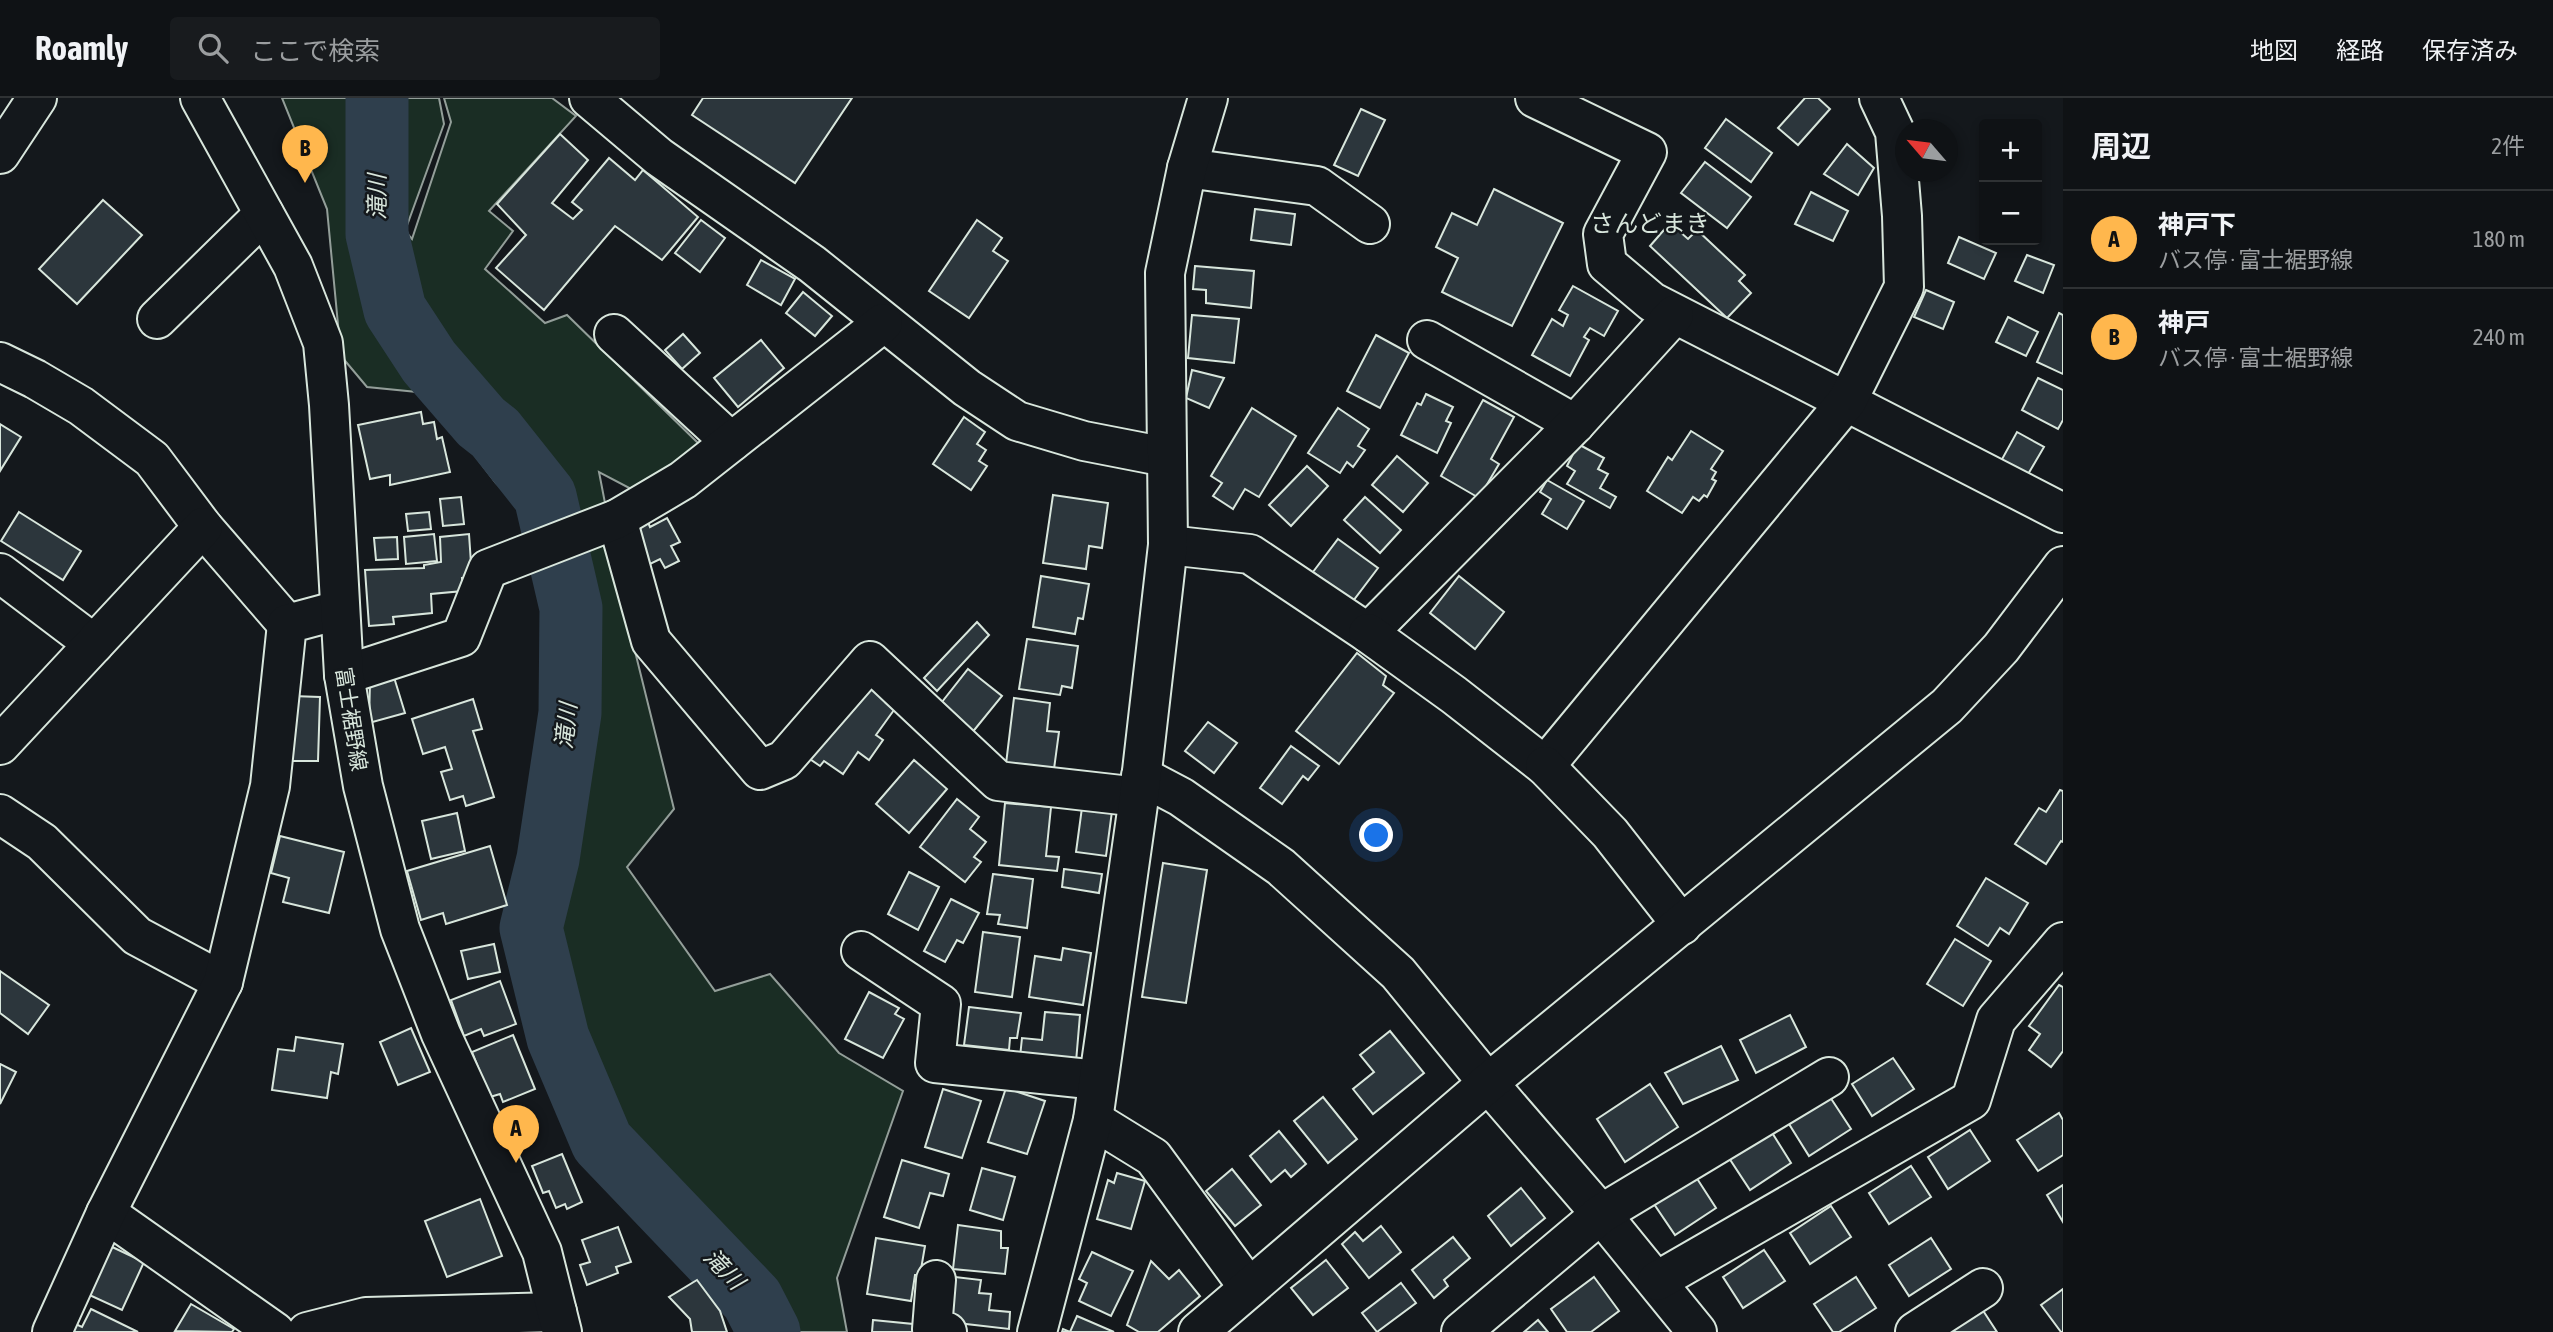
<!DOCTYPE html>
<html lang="ja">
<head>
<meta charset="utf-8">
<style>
  :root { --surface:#0f1215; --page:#181b1e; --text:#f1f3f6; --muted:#9b9ea0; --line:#2f3234; --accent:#ffb74d }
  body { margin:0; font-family:"Asap Condensed","Noto Sans JP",sans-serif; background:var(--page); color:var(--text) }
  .controls { position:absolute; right:21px; top:21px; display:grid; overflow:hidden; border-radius:7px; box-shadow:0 4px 10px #0003 }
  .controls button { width:63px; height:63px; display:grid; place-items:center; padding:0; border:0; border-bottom:2px solid var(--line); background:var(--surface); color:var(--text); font:35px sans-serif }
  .compass { position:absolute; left:1895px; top:21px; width:63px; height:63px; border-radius:50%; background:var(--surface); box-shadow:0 4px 10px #0003; rotate:298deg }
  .you { position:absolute; left:1377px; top:738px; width:24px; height:24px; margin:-18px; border:5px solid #fff; border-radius:50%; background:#1a73e8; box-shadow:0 0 0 10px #1a73e833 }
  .badge { display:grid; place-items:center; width:46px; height:46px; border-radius:50%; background:var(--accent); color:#111; font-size:23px; font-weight:700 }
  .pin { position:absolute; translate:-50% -58px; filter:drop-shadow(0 2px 4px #0008) }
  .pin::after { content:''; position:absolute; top:37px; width:24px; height:21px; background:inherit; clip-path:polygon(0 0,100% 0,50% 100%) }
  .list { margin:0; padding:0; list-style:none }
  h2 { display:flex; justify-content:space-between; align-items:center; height:91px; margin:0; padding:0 28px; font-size:30px }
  h2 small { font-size:23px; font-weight:400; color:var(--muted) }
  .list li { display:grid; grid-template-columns:46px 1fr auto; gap:21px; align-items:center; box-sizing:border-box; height:98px; padding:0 28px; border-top:2px solid var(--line) }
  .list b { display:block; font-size:26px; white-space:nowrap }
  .list p { margin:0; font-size:23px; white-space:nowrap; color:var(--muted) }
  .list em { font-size:23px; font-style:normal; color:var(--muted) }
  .icon { flex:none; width:38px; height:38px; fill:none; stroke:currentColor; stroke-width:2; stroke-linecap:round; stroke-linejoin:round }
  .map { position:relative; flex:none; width:2063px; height:1234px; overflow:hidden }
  header { display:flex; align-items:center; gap:42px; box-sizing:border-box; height:98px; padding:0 35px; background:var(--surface); border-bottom:2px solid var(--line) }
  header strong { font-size:33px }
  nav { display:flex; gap:38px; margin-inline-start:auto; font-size:24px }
  .search { width:490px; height:63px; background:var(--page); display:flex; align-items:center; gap:18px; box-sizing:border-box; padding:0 24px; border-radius:7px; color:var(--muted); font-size:26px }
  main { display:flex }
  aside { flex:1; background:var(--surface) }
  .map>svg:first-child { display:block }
  .green { fill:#1a2d24; stroke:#939e99; stroke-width:2 }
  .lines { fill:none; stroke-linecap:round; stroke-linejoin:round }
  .river { stroke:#2f3f4d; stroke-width:63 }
  .building { fill:#2c363c; stroke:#d8e6dc; stroke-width:2 }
  .minor-casing { stroke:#d8e6dc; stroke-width:42 }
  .major-casing { stroke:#d8e6dc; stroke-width:42 }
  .minor { stroke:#14181c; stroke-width:38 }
  .major { stroke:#14181c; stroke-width:38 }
  .labels { text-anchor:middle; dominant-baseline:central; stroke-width:5; stroke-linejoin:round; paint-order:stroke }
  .street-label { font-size:21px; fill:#d8e6dc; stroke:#14181c }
  .water-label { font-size:23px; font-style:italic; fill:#d8e6dc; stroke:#14181c }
  .quarter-label { font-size:24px; fill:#d8e6dc; stroke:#14181c }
</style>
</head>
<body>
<header>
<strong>Roamly</strong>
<div class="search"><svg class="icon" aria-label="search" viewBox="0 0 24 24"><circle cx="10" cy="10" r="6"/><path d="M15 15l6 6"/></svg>ここで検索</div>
<nav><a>地図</a><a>経路</a><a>保存済み</a></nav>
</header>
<main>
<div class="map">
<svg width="2063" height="1234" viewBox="0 0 2063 1234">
  <rect width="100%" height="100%" fill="#14181c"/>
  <polygon class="green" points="282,0 439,0 444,26 405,133 412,141 451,24 444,0 552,0 576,18 489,113 513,133 485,171 545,225 567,217 699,346 635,393 599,374 629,529 674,711 627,769 715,893 770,876 839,955 903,993 837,1180 847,1234 743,1234 742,1156 665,1090 594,999 551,881 542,830 542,739 549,545 544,432 496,385 427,295 367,289 341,258 327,111"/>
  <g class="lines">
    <polyline class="river" points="377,0 377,136 395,212 429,264 481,324 495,335 545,398 571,510 570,615 548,761 531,830 558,940 602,1044 752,1201 769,1234"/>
  </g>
  <g class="building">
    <polygon points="703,0 852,0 795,85 692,17"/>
    <polygon points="1805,0 1818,0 1830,11 1798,47 1778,30"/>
    <polygon points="1361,11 1385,22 1358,78 1334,67"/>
    <polygon points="1726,21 1772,55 1751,84 1705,50"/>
    <polygon points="560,36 588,62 552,105 573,121 582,112 572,104 609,60 635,82 643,72 698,119 662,162 615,128 544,212 496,170 526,137 497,106"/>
    <polygon points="1847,46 1874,70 1858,97 1824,76"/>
    <polygon points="1705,64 1751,99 1727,130 1681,95"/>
    <polygon points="1494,91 1563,125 1512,228 1442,194 1458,160 1436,149 1452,115 1477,127"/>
    <polygon points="1811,94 1848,113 1833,143 1795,126"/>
    <polygon points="103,102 142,137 77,206 39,171"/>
    <polygon points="1255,111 1295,116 1291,147 1251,142"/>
    <polygon points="701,122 725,140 700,174 675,155"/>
    <polygon points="977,122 1002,140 993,153 1008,163 969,220 929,193"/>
    <polygon points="1670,125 1688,141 1697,132 1745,177 1739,183 1751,195 1727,220 1650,148"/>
    <polygon points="1959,139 1996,155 1984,181 1948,165"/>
    <polygon points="2027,157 2054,167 2043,195 2015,183"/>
    <polygon points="761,162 795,181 781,207 747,187"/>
    <polygon points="1195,168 1254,173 1251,210 1206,205 1206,192 1193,191"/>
    <polygon points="1573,188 1618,213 1604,238 1590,230 1584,239 1589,242 1570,278 1532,257 1552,221 1563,228 1568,217 1559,212"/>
    <polygon points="1926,192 1954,204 1943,231 1914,219"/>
    <polygon points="803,194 832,218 815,238 786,215"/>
    <polygon points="2059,215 2063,217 2063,276 2037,264"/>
    <polygon points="1192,217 1239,221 1234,265 1188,260"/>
    <polygon points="2008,219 2038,234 2026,258 1996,244"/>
    <polygon points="683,236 700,255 682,271 665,252"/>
    <polygon points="1376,237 1409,255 1380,310 1347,293"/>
    <polygon points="761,242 784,270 738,309 714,280"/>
    <polygon points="1192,272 1224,280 1209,310 1186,300"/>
    <polygon points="2038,280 2063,292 2063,322 2058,331 2022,312"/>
    <polygon points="1426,296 1453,309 1446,323 1451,325 1437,355 1401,337 1417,305 1421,307"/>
    <polygon points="1483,302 1514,319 1491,361 1499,366 1479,400 1441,378"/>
    <polygon points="1252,310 1296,338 1259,399 1245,391 1233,411 1213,398 1222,385 1211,378"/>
    <polygon points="1338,310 1369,331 1358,348 1365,352 1353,369 1347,364 1340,375 1308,355"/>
    <polygon points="421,314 423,326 434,324 437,341 442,339 450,374 390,387 390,377 370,381 358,327"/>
    <polygon points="964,319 985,334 977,346 986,352 979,363 987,368 971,392 933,366"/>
    <polygon points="0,326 21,339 0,373"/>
    <polygon points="1691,333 1723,353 1711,371 1716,374 1712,381 1716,383 1707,399 1704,397 1699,403 1693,399 1682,415 1647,393 1668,359 1672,362"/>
    <polygon points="2017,334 2044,349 2027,378 2001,363"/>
    <polygon points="1578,346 1604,360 1598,371 1608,376 1600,390 1616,399 1610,410 1567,386 1575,373 1567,368"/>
    <polygon points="1397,358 1428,385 1403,414 1372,387"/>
    <polygon points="1307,368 1328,388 1291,428 1269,407"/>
    <polygon points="1547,382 1584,403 1567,431 1542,416 1551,401 1540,394"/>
    <polygon points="1053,397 1108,405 1102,450 1089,448 1086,471 1043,465"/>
    <polygon points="461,399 464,426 443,428 440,401"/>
    <polygon points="1365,399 1401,432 1380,455 1344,422"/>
    <polygon points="19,414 81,453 63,482 1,443"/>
    <polygon points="429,414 431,431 408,433 406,416"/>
    <polygon points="667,420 680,444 671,448 679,463 665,470 660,461 648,467 630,430 647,422 650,429"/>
    <polygon points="434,436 437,463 406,466 404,439"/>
    <polygon points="469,436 472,480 462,480 463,493 431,496 432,515 393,519 394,526 369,528 365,472 424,470 424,467 441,464 440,439"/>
    <polygon points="397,439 398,461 376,462 374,440"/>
    <polygon points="1338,441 1378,470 1353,503 1313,474"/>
    <polygon points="1041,478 1089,486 1083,521 1078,520 1075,536 1033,529"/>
    <polygon points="1459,478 1504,514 1475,551 1430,515"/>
    <polygon points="977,524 989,537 937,593 924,580"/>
    <polygon points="1027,541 1078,548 1072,590 1062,588 1060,597 1019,591"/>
    <polygon points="1357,555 1386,578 1383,587 1394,595 1339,666 1296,633"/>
    <polygon points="867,569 896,591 886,605 894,612 876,637 883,642 869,662 858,654 843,676 824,663 820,668 804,657"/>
    <polygon points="968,571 1002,598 971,636 938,609"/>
    <polygon points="393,576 405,615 369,625 370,583"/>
    <polygon points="292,598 320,599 318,663 291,663"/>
    <polygon points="1014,600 1050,605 1047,633 1059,634 1054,671 1006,666"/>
    <polygon points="473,601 482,631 473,633 494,699 466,708 463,698 450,702 441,674 452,671 445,649 423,656 412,621"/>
    <polygon points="1208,624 1237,645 1214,675 1185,653"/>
    <polygon points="1291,648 1319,668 1308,682 1303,678 1282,706 1260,690"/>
    <polygon points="914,662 947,691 909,735 876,706"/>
    <polygon points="2060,692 2063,693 2063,744 2061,743 2046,766 2015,746 2039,710 2046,714"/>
    <polygon points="957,701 979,719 970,731 986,744 974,759 981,764 965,784 920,749"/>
    <polygon points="1083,702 1113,706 1106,758 1076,754"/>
    <polygon points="1005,705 1051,709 1046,758 1059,759 1057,773 999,767"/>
    <polygon points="457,715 465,753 431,761 422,723"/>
    <polygon points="280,738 344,754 329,815 283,804 289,780 271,775"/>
    <polygon points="490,748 507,807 446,826 443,815 421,822 407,773"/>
    <polygon points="1163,765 1207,772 1186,905 1142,899"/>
    <polygon points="1064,771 1102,776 1099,795 1062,789"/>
    <polygon points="909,774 939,789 918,832 888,816"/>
    <polygon points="993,776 1033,781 1027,830 998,826 1000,817 987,816"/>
    <polygon points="1986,780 2028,805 2009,836 2000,830 1988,848 1957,828"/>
    <polygon points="951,801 979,815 963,845 957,842 945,864 924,853"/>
    <polygon points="983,834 1020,839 1012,899 975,894"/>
    <polygon points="1955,841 1991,863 1963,908 1927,886"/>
    <polygon points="494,846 500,874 468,881 461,853"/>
    <polygon points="1063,850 1091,855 1083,907 1029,899 1035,858 1061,862"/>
    <polygon points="0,873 49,907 28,936 0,915"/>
    <polygon points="500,883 516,926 484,938 481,931 464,938 451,902"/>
    <polygon points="2059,887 2063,889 2063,953 2051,969 2029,952 2040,936 2029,928"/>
    <polygon points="869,894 899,910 895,916 904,921 883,960 845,941"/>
    <polygon points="969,909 1021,915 1017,940 1010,940 1009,952 964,947"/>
    <polygon points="1045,914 1080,917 1076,964 1020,959 1022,940 1042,942"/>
    <polygon points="1790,917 1806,949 1756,975 1740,942"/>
    <polygon points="411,930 430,974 398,987 380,944"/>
    <polygon points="1390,933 1424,975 1373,1016 1353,991 1374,974 1360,957"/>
    <polygon points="513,937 535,991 503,1004 500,996 490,999 472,954"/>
    <polygon points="296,939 343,946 338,976 331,974 327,1000 272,992 278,951 294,953"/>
    <polygon points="1721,948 1738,982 1683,1006 1665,975"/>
    <polygon points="1893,960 1914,991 1872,1018 1852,986"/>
    <polygon points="0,966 16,974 0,1006"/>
    <polygon points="1650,986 1678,1029 1625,1064 1597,1021"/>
    <polygon points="1006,990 1045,1003 1027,1056 988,1044"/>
    <polygon points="943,991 981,1003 962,1060 925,1049"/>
    <polygon points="1323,999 1357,1041 1328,1065 1294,1023"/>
    <polygon points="1830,999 1851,1031 1809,1058 1789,1026"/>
    <polygon points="2059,1015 2063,1022 2063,1057 2038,1073 2017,1042"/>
    <polygon points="1970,1032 1990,1063 1948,1091 1928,1059"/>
    <polygon points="1279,1033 1306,1066 1291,1079 1285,1072 1271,1084 1250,1058"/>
    <polygon points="1771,1033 1791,1065 1750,1092 1729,1060"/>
    <polygon points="562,1056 582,1104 567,1111 565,1106 556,1110 549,1093 543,1095 532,1068"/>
    <polygon points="902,1062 949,1076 943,1098 930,1095 919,1130 884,1119"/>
    <polygon points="1911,1068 1931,1099 1889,1126 1869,1095"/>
    <polygon points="982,1070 1015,1079 1003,1122 970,1112"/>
    <polygon points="1232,1071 1261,1107 1235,1128 1206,1093"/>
    <polygon points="1117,1075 1145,1083 1131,1131 1097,1121 1108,1082 1114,1085"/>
    <polygon points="1696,1079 1716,1110 1675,1137 1654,1106"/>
    <polygon points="2063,1087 2063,1124 2047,1097"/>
    <polygon points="1521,1090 1545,1120 1511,1148 1488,1118"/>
    <polygon points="480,1101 502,1158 447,1179 425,1123"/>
    <polygon points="1831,1108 1851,1139 1810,1166 1790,1135"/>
    <polygon points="958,1127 1001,1133 1001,1150 1008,1150 1005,1176 953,1171"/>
    <polygon points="1381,1128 1401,1154 1369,1180 1342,1146 1355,1134 1363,1143"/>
    <polygon points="618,1129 631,1164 616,1169 618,1175 587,1187 580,1167 590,1164 582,1142"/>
    <polygon points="1453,1139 1470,1160 1444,1182 1448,1188 1434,1200 1412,1172"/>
    <polygon points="876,1140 925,1148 920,1177 915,1177 911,1203 867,1196"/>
    <polygon points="1931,1140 1951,1171 1909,1198 1889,1167"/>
    <polygon points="108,1147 144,1164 122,1212 85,1195"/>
    <polygon points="1764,1152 1785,1183 1743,1210 1723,1179"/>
    <polygon points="1092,1154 1133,1173 1111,1218 1079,1203 1087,1185 1079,1181"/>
    <polygon points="1326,1162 1348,1190 1313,1217 1291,1190"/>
    <polygon points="1151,1163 1169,1181 1179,1172 1200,1198 1158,1234 1139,1234 1127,1227"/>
    <polygon points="955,1179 981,1182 979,1195 991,1196 989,1212 1010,1214 1009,1231 949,1224"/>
    <polygon points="1594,1179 1619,1213 1591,1234 1567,1234 1551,1211"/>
    <polygon points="1856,1179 1876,1210 1839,1234 1833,1234 1814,1206"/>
    <polygon points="697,1182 720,1213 727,1234 692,1234 690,1221 669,1199"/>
    <polygon points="1401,1185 1416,1205 1377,1234 1362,1215"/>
    <polygon points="2063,1191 2063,1234 2061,1234 2041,1207"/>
    <polygon points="191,1206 234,1231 232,1234 175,1233"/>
    <polygon points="91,1211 138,1234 64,1234 69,1223 82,1229"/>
    <polygon points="1982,1211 1997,1234 1949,1234"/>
    <polygon points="1077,1218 1114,1234 1062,1234 1063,1231 1070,1234"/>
    <polygon points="873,1222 923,1227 922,1234 872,1234"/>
    <polygon points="1538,1222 1548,1234 1524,1234"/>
  </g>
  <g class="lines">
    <defs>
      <g id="minor">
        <polyline points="589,0 659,59 812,166 967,290 1017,323 1084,343 1166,359"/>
        <polyline points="1535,0 1647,54 1603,136 1607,166 1652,204 2063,415"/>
        <polyline points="0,56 37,0"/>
        <polyline points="1187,70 1317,88 1370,126"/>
        <polyline points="157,221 264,116"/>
        <polyline points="614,236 731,344"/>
        <polyline points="1427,242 1575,326"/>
        <polyline points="0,264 35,281 81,308 152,361 203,429 287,526"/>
        <polyline points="617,421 651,543 760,672 784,662 870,563 998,683 1139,699"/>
        <polyline points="1168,447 1250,456 1368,535 1575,326 1674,217"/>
        <polyline points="0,475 94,546"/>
        <polyline points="1368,535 1454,597 1545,668 1847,303 1904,189 1902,118 1895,34 1879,0"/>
        <polyline points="344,577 461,539 488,471 617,421 683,382 883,225"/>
        <polyline points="0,647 203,429"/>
        <polyline points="1545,668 1610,735 1682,827"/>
        <polyline points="1141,678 1181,699 1281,769 1398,875 1488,985 1601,1116 1697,1234"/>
        <polyline points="0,716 42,744 137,838 223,884"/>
        <polyline points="861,853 941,906 935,965 1098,982"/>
        <polyline points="1093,1022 1153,1059 1249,1190"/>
        <polyline points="106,1115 275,1234"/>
        <polyline points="936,1182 932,1231 947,1234"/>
        <polyline points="1657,1183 1971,1002 1996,922 2063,844"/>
        <polyline points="52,1234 106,1115 223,884 270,688 287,526 339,512"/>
        <polyline points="307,1234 366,1219 557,1214"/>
        <polyline points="1037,1234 1093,1022 1139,699 1168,447 1165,175 1187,70 1208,0"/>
        <polyline points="1198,1234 1488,985 1947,608 2001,550 2063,468"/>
        <polyline points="1461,1234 1601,1116 1829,979"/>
        <polyline points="1915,1234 1983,1190"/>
      </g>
      <polyline id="major" points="200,0 293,168 323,245 329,307 344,577 363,688 400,831 441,936 542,1154 562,1234"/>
    </defs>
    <use href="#minor" class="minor-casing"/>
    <use href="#major" class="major-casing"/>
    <use href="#minor" class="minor"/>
    <use href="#major" class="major"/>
  </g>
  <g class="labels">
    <g class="street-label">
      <text transform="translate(352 621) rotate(81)">富士裾野線</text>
    </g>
    <g class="water-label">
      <text transform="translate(377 99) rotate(-90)">滝川</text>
      <text transform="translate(566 628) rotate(-84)">滝川</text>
      <text transform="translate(724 1171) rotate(46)">滝川</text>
    </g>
    <g class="quarter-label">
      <text x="1650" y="125">さんどまき</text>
    </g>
  </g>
</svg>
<div class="controls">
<button>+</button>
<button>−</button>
</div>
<svg class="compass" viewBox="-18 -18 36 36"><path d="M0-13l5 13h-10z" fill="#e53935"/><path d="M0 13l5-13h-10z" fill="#9b9ea0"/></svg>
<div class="you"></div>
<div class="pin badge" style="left:516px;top:1065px">A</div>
<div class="pin badge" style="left:305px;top:85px">B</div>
</div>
<aside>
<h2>周辺<small>2件</small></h2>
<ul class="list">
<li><span class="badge">A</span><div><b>神戸下</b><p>バス停 · 富士裾野線</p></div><em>180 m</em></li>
<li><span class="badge">B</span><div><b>神戸</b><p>バス停 · 富士裾野線</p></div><em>240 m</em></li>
</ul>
</aside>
</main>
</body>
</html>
